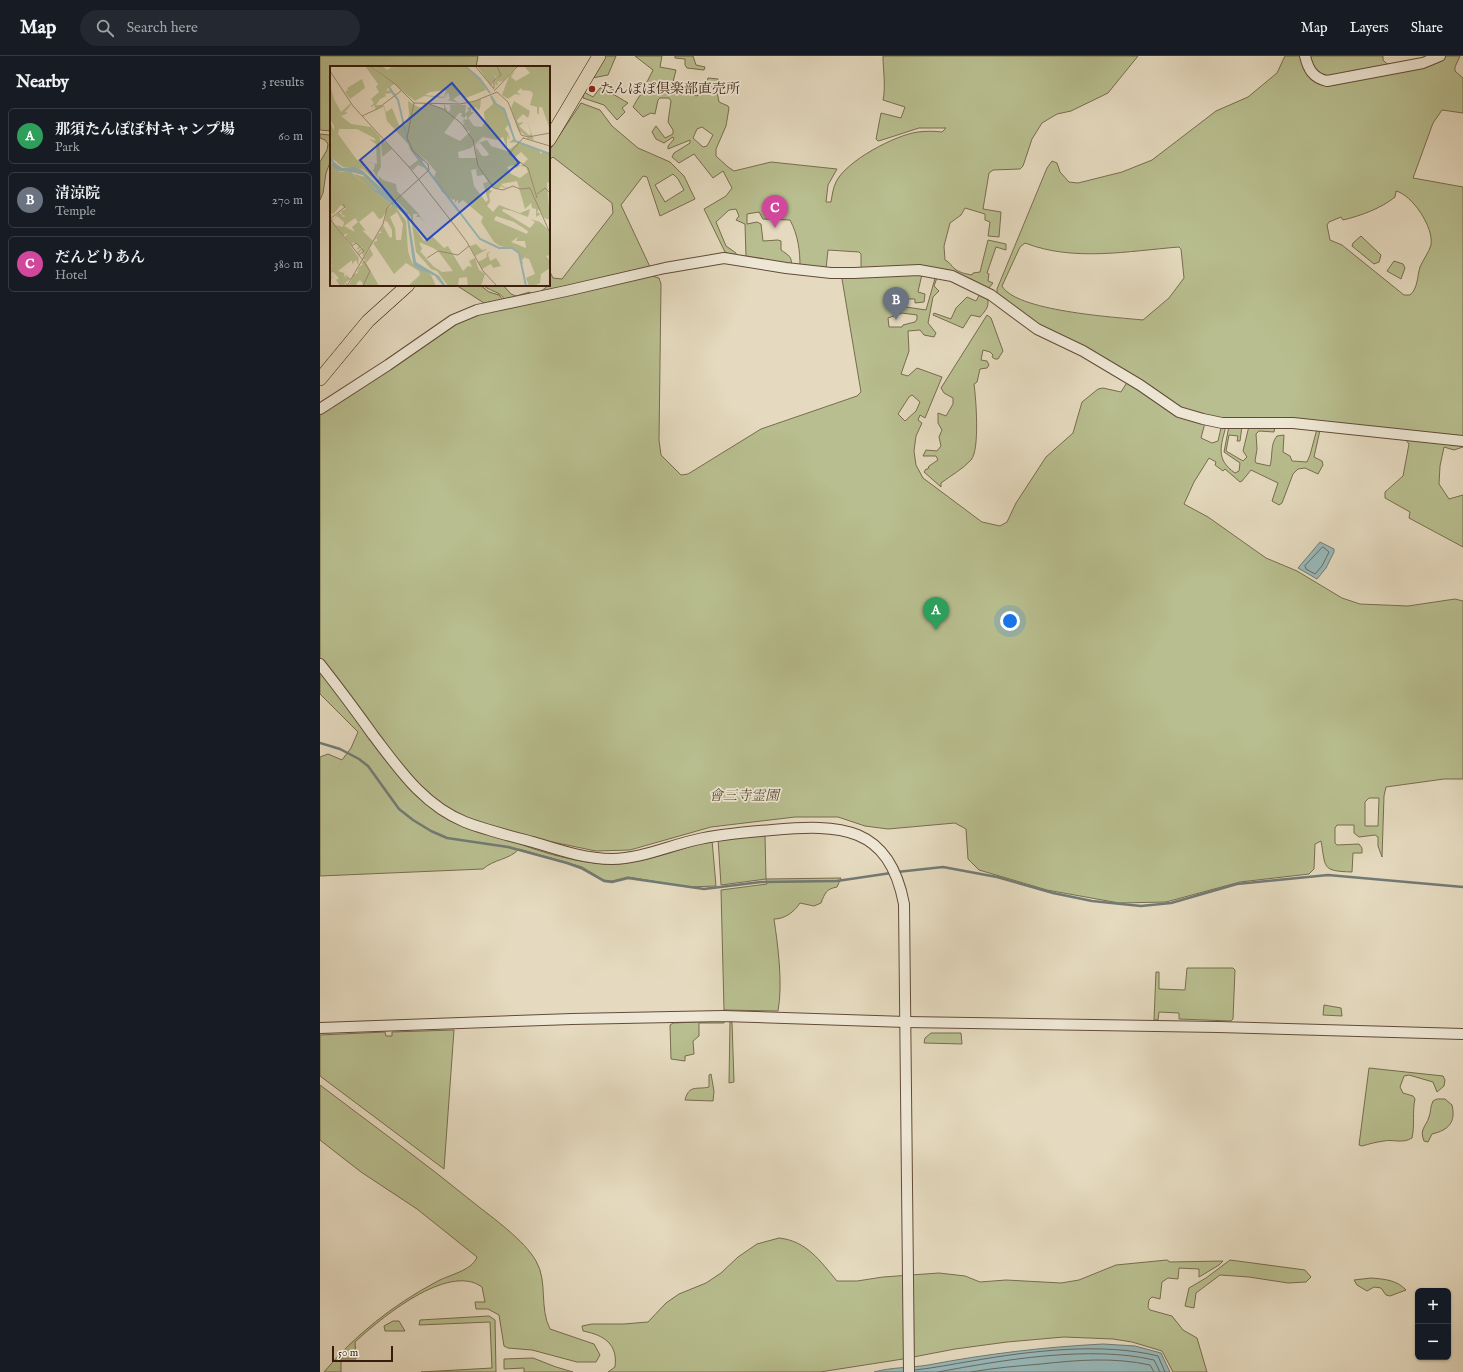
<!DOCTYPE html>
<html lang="en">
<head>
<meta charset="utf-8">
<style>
  :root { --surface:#171b24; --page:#242831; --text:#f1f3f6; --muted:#9ea1a6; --line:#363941; --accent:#c59692 }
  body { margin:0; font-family:"IM FELL English","Noto Serif JP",serif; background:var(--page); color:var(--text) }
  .controls { position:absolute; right:12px; bottom:12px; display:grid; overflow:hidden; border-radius:6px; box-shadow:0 1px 3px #0004 }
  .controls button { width:36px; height:36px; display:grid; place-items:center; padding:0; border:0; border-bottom:1px solid var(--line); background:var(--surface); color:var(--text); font:20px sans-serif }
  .scale { position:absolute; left:12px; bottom:10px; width:61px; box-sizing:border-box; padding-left:4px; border:2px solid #381b0c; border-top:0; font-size:11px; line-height:14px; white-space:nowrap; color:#381b0c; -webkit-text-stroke:3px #eee7d5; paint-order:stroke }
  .you { position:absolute; left:690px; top:565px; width:14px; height:14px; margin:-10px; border:3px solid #fff; border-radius:50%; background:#1a73e8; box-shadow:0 0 0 6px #1a73e833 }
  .badge { display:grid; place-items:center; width:26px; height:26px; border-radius:50%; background:var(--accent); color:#fff; font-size:13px; font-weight:700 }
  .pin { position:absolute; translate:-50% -33px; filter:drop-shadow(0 1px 2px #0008) }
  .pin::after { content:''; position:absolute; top:21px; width:14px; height:12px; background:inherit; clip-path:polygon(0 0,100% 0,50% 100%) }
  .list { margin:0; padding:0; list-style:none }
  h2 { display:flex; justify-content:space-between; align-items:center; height:52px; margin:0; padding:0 16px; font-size:17px }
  h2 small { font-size:13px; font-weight:400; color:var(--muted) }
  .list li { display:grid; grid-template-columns:26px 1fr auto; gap:12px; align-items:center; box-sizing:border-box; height:56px; margin:0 8px 8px; padding:0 8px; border:1px solid var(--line); border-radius:6px }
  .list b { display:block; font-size:15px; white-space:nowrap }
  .list p { margin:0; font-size:13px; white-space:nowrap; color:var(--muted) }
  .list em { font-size:13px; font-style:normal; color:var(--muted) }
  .icon { flex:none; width:22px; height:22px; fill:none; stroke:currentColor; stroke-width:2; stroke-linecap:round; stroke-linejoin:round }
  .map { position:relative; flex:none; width:1143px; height:1316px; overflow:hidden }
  header { display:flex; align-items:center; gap:24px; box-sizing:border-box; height:56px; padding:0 20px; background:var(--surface); border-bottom:1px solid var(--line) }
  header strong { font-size:19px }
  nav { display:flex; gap:22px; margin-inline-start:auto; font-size:14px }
  .search { width:280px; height:36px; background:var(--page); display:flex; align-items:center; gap:10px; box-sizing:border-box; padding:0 14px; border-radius:22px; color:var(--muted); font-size:15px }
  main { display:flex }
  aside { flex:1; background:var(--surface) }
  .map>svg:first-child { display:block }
  .green { fill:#b8be8f; stroke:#786c4e; fill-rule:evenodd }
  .water { fill:#98b9ba; stroke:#727a74 }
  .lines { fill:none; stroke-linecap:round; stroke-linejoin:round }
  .shore { stroke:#686a63; stroke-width:1 }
  .stream { stroke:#727a74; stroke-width:2.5 }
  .minor-casing { stroke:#634b39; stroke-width:12 }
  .major-casing { stroke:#381b0c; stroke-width:14 }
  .minor { stroke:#eee7d5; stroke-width:10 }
  .major { stroke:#e5dabf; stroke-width:13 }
  .poi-dot { fill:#8f2418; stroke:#eee7d5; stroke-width:1.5 }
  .labels { text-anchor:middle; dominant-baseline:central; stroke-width:3.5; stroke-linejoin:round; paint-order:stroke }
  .poi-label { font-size:14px; fill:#381b0c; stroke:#eee7d5; text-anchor:start }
  .park-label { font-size:14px; font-style:italic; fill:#5e4c33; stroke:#eee7d5 }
  .inset-river { fill:none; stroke:#98b9ba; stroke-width:2 }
  .inset-road { fill:none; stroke:#a08e77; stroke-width:1 }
  .view { fill:#1d4ed8; fill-opacity:0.15; stroke:#1d4ed8; stroke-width:2 }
  .inset-edge { fill:none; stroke:#381b0c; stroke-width:2 }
</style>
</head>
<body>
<header>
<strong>Map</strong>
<div class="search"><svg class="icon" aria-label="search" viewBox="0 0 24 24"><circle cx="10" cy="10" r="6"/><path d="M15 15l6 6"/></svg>Search here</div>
<nav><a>Map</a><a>Layers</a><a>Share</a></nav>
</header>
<main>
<aside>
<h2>Nearby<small>3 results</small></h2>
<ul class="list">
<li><span class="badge" style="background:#2e9e5b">A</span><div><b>那須たんぽぽ村キャンプ場</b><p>Park</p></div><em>60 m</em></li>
<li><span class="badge" style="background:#6b7280">B</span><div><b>清涼院</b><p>Temple</p></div><em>270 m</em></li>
<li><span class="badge" style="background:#d1479c">C</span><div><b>だんどりあん</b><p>Hotel</p></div><em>380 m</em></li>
</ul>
</aside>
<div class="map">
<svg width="1143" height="1316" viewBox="0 0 1143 1316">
  <rect width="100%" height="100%" fill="#e5dabf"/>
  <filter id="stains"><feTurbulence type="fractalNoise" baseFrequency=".005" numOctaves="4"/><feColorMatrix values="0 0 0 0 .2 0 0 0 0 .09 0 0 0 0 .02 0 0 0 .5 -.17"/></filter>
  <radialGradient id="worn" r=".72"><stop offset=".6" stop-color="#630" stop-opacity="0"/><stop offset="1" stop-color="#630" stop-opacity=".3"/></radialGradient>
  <g class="green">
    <polygon points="0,0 158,0 156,11 11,11 11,75 0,74"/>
    <polygon points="284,0 296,0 288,19 272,22"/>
    <polygon points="315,0 342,0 340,11 356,14 352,30 338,28 324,32 333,14"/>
    <polygon points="355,0 373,0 376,9 385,11 384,14 367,12 365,9 365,3 355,2"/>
    <path d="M563,0H818L788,37L751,55L737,58L722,67L712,83L703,110L700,113L673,114L669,117L663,153L681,156L679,181L668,180L670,166L665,164V158L645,152L641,159L630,167L624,190L625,204C630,206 631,210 635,213C640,217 647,218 652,219L653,217L660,216L668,184L686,188V194L676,191L667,217L669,218L668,225L673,227L668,233L651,223L632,217L541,213V198L539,196L508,194L506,213L480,211C480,194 478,179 470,164L443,163L439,156L427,158V168L437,166L441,168L443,185L458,184L461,185V194C468,199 473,201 471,210L426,201L425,168L416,164L419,160L416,153L409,154L396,166L406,190L416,197V201L405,196L384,153L406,140L412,132L403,115L393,122L374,98L359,107L352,101L354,97L370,87V84L348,93V90L354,83L353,81L344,87L336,83L332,76L336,70L345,82L353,78V74L348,66L351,45L349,42H340L338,44L335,58L331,57L323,61L313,51C317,44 320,37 327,34C341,29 364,33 376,40L384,37L388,22L398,23L397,36L399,46L408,50L409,52L406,70L396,93V100L408,111L414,115L451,106L517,113L508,129L506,146H511C512,140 513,132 516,126C526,105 575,79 598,76C606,75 614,75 622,76L626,72H599L562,84L558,85L556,83L561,57L581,62L585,51L563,44C566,30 563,15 563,0ZM382,71L393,79L387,90L383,91L373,82L377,73Z"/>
    <path d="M965,0H1063V4L1067,8L1096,5L1113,0H1140L1135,11V15L1143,22V57L1122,54L1113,67L1093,122L1143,131V391L1134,394L1124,391L1120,410L1119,428L1129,443L1143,439V491L1089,462L1090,456L1065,442V436L1083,420L1089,388L1081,378L886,363L881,382L892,387L898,385L901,372L897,370H906C901,390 895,403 915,417L919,415L920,407L904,396L909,370H922L920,385H917L918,380L909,379L906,395L923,405L927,401L923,395L929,370H955L954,376L939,375L936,378L937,393L935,405L936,407L950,410C953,400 950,388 957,380L964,379L963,396L970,400L972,405L987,406L990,399L997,373L1000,374L994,401L1002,405L1003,409L998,418L985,412L978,413L973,418L962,447L959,449L952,445L958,427L931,414L922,425L920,426L905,413L903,415L895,409L896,406L889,402L874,426L864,448L888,461L946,502L977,515L1022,542L1040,548L1088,550L1135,543L1143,545V723H1124L1066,731L1064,740L1062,801L1058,790V781L1055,779L1039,781L1034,777V769H1017L1015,772V787L1017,789L1039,788L1042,792V797H1033L1032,816C1001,815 1006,812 1001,785L995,788L994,813L989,818L920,826L846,846L799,847L727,834L659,814L648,803L646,773L635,767L568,773L545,770L518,761H475L391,771L310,794L276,795L213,782L203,789C229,799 278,812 306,807C335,803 364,792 392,784L396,830L369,831L308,821L292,825L284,824L262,811L199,793C189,804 174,803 163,813L0,820V701L8,698L22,704L31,692L38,676L0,638V355L147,260L332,220L339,222L341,228L339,384L341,399L361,419L368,418L441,373L537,340L541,336L522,223L524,220L602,218L598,236L605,238L604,246L595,247V243H588L586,251L606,254L616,219H618L614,230L619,235L613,241L608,267L616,277L614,281L604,279L600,274L588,275L589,295L581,318L588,320L597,312L622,321L605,362L600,359L598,364L602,367L596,380L594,395L596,409L603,422L662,466L680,470L687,466L696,447L726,401L753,377L762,346L778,333L783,332L801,336L811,320L719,270L677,238V233L727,112L732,105L737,107L740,116L749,126L758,127L802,116L832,104L896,55L928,41L957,17ZM1076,135C1092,139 1114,171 1111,189C1109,196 1103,204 1100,211C1097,221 1098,232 1090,239H1084L1022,189L1010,184L1007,169L1009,166L1021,161L1023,164C1040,160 1062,152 1075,141ZM705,187C754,206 808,195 859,191L861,193L864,222L849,242L823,264C793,261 696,255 682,230L700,191ZM582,257L597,259V263L595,266L583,269L582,271H569L568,262ZM592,339L600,346L596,355L585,365L578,358L589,341ZM1049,742H1059L1058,770H1045V746Z"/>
    <polygon points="280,32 293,33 293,38 308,47 302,52 305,56 297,64 284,49 263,42 264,36 273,41"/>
    <path d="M261,47L280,54L292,70L318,92L350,106L364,120L375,143L340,160L327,121L323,120L301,149L331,213L220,236L229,229V214L233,222L242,223L293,157L292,147L233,101L229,104V95ZM353,118L358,123L364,134L345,146L335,129Z"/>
    <polygon points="11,76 11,104 6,117 3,137 0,144 0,106 7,94 8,88 5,84 0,82 0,78 9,79"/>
    <polygon points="1041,180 1061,199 1059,206 1054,208 1032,190 1033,187"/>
    <polygon points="1074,205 1083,208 1085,212 1081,223 1067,215"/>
    <polygon points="136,229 160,229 169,236 179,239 183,244 164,247"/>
    <path d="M163,229H183L191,238L196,240L210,236L211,240L186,245C179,234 172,237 163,229Z"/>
    <path d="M660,238L666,239C671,249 666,254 660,261L651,259L643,272L613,259L614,257L631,263L636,252L647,241L656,245Z"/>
    <path d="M667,259L671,262L683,295L678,303H675L672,301L673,299L670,296L663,294L661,304L667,305L669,309L667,312L660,313L657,326L654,328C656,343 660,394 651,404C643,413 630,420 621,427V431L604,416L606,413H608L609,410L618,404L616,400H603L606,394L617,395L621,390L619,381L622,374L618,367V357L626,360L633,348V342L624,337L621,332Z"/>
    <path d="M445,779L446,823L521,822L517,831C506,833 505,837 501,847L494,850L480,847C474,856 465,863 454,863C458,890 463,928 458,955L404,954L401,834L447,828L446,823L401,829L398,783Z"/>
    <polygon points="867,912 913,912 915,914 913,963 911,965 859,963 859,957 839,956 838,964 834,964 836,916 839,916 839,933 865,934"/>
    <polygon points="1004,949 1021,952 1022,960 1003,959"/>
    <polygon points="404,965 404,967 379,967 379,980 373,985 374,998 365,1000 365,1005 351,1003 350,969 353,967"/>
    <polygon points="410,966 412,966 414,1026 409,1027"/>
    <polygon points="134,974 124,1113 0,1020 0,979 65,976 66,980 72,980 72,976"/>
    <polygon points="611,977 641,977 642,988 604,987 605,982"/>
    <path d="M1049,1012L1123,1020L1125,1024L1124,1030L1117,1036L1113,1026L1089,1019L1084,1020L1080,1031L1083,1037L1093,1040L1095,1043C1092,1056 1095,1069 1092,1082C1082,1088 1074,1083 1064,1085C1056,1086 1049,1088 1042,1090L1039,1089Z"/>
    <path d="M391,1018L394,1035L393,1045L365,1044C369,1028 377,1034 389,1031V1019Z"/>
    <path d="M0,1029C51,1068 104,1106 154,1147C174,1163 204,1184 216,1205C228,1225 219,1252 230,1273L274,1288L280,1299L276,1306H257L212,1294L188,1292L184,1290L179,1259L168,1253H156L155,1246H165L162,1231C128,1206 60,1263 35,1286L36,1303H21V1316H4C35,1279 73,1249 116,1226C128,1219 152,1215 157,1201L97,1153L41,1116L0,1084Z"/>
    <path d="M1117,1043H1125L1132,1049C1136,1066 1129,1074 1112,1078L1108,1086L1104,1085C1099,1073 1106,1071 1109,1061C1111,1056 1110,1051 1113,1045Z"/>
    <path d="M459,1182C487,1185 500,1205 517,1225H537L563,1221L619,1217L645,1220L660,1226L686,1224L741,1227L759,1224L796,1209L847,1204L850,1206L903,1205L899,1209L879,1221V1213L859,1212L858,1223L848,1222L842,1226L840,1243L832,1241L829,1244L828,1251L830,1254L852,1260L863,1274L877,1282L887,1316H853L842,1295L812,1286L793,1283L744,1281L687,1286L635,1293L583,1303L500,1316H288L295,1311C298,1288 284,1279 263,1275L262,1270L272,1268H304L328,1266L346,1247L359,1238L386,1227L401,1217L418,1201L437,1188Z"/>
    <polygon points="910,1204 985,1214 991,1221 986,1226 968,1227 929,1221 900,1219 876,1237 874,1252 865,1250 869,1232 886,1222"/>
    <path d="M1051,1222C1064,1223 1077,1224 1086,1234L1070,1240L1066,1239L1061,1232L1054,1231L1047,1235L1037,1229L1034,1224Z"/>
    <polygon points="169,1260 175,1264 176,1316 101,1316 172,1312 170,1266 99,1269 100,1264"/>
    <polygon points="73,1265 79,1265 85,1275 65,1275 64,1270"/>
    <polygon points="213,1302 236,1311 253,1316 204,1316 204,1312 184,1313 184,1303"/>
  </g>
  <g class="water">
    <polygon points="1000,486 1014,493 1014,496 1006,512 997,523 978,512"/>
    <path d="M783,1288L815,1290L841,1297L850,1316H554C572,1311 590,1312 608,1309C666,1298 724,1291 783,1288Z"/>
  </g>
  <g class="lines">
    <g class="shore">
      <polygon points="1003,491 1009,496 1002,510 995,518 986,513 985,510"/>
      <path d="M595,1314C614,1312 633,1308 652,1305C709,1295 782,1286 838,1300L845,1316"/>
      <path d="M618,1316C682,1304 770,1289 834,1304L840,1316"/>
      <path d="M651,1316C674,1312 697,1310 721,1308C757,1304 794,1301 830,1309L834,1316"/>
    </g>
    <g class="stream">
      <polyline points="0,687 20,693 39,703 48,710 79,753 93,764 111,775 127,782 188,791 247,807 261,812 284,825 292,826 308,822 384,833 441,826 517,825 571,817"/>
      <polyline points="577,816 623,811 677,821 733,837 772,845 821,850 851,847 917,828 1008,819 1143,831"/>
    </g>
    <defs>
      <g id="minor">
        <path d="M985,0C988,13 993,22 1007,25L1103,7L1120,0"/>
        <polyline points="0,353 68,309 133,264 157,254 246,235 345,212 404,202 466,212 511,217 534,217 599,214 632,220 671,239 717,273 763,295 820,329 859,356 883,363 902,367 973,367 1143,385"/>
        <path d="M0,608C18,631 36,655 53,679C79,713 103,749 145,766C166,774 190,780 213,786C239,794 265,803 292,803C320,803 348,790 375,784C400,778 426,776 452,774C520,768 569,769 584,848L589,1316"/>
        <polyline points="0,972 252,963 403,960 586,966 898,971 1143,978"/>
      </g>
      <g id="major">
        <polyline points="229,84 279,0"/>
        <polyline points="0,323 48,265 88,229"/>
      </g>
    </defs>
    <use href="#minor" class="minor-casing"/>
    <use href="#major" class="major-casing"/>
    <use href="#minor" class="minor"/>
    <use href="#major" class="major"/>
  </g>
  <circle class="poi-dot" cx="272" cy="33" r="4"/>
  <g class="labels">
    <g class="poi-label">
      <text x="280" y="33">たんぽぽ倶楽部直売所</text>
    </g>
    <g class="park-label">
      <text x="424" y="740">會三寺霊園</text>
    </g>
  </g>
  <g transform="translate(10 10)">
    <rect width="220" height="220" fill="#e5dabf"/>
    <path d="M35,0H39L64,18L56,24L59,25L60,22L64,30L61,27L55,28L56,30L50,33L46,39H52L46,44L44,39L42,41L44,45L41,40L44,37L41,33L49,26L46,21L48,18ZM42,0H52L57,4L64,0L65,3V0H134L150,13L156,24L136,32L131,28L123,33L129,37L117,34L120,33L118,26L115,34L117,25L114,32L94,30L85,35ZM116,24L114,31L95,29L100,26ZM147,0H187L173,15L167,16L168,18L166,20L165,16L171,9L167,12L166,10H164L167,12L161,20ZM194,0H220V64L212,41H209V49L207,47V41L200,39L203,28L201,25L192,24L191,22L187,26L191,29L185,28L178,33L172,29L179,10L185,5L181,11L186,15L200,7ZM32,13L35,22L20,33L15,26L18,24L17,22ZM0,19L4,33L14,27L4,33L11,46L20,38L18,35L21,39L15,46L18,47L11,50L21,58L41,61L50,71L51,101L47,108L48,113L43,104L40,106L36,102L41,106L44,103L39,98L44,103L45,98L32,95L33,100L47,114L49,113V110L53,114L66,118L67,125L88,147L95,157L90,151H86L88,148H83V159L94,175L102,170L114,182L118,180L133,205L138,200L142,201L139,195L145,192L149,204L155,208L151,220H138L137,211L129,212L128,220H118L107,205L101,203L86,186L81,151L76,144L33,103L13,101L3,93L0,87L2,70L0,78V55L4,65V60L0,53ZM9,63H27L44,72L46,75L39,73L46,78L47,98L27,94L8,68ZM89,176L103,182L102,185L103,182L108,185L123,205L112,206L103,200L90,185L92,183ZM160,28L166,38L175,44L181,63V66L187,76L179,77L184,72L178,59L175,63L178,67L180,72L178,74L179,69L177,72V82L173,71L167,74L153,71L145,78L157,74L161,80L177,85L188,77L213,85H210V88L214,85L220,87V116L217,117L220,154L214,152L209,143L207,146L211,148L206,151V143L202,142L201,137L195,143L187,115L171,118L175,122L179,119L174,122L171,120L168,123L162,122L160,119L157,122L162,125L159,128L160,136L157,140L163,146L169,139L190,147L200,143L198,151L182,145L173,143L172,145L200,162L205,156L200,153L210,156L220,165V189L216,190L220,195V202L211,208L210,217L206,219L199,220L196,212L205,208L199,193L195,192L197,189L192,194L193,197V199L189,187L185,183L170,180L164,176L151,156L153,151L133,134L128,138V133L125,137V133L123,134L112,126L104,111L106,106L97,95L82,84L94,94L91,96L95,102L88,99L83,104L79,101L88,94L81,85L78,78L57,55L54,41L46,44L54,39L56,46L62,42L69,59L75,60L79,49L78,35L88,41H93L94,37L114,43V38L118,46L121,43L119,42L121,41L119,39H136L135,48L139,44L137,42L140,41V38H136L151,33L150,43L145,45L148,43L145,41L143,45L141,41V46H144L138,52L144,60L152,61L155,56L154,46L163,38ZM129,47H132L131,50L134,52L137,49V54L134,53L132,57L135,55L133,59L135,62L136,58L135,63L140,66L130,75L114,67ZM145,77L147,92H129L128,86L141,82ZM150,77L159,88L157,90H152L146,81V78ZM191,86L198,93L191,100L196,101L198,106L190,112L181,108L177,101L184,99L186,102L191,99H187V97L191,98L184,92ZM146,103L147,110L154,109L158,116L153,117L158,134L156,136L144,120L141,104ZM166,150L184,156L198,165L197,168L164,154ZM188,171L186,175H195L196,182L181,176ZM184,35L200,45L198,52L193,48L187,54L188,57L194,56L189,60L199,69L201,68L197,55L204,74L194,72H199L188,64L181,42ZM52,73L62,83L52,91L51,75ZM0,97L10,106H19L61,138L52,152L49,153L43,145L29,156L36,165L32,164L43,175L33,191L32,184L28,188L27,186L33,181L26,184L29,180L23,176L22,180L15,171L18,167L13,169L6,159L13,161L14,156L7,150L2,155L29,192L28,199L26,194L22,198V194L8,205L14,207L15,212L16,209L21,213L16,216L17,218V220L14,216L15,219L10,220L6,214L9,212L3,206L1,207L3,211L0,214L2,210L0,206V202L2,200L0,197L2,194H0V175L4,176L0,175V153H4L9,146L13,151L16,150L12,149L11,145L16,143L11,139L0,152L3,147L0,148ZM25,152L28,156L22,161L25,166L14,160ZM24,108L35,111L48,125L31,115ZM63,138L76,155L78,185L82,197L101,209L106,220H78L90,209L89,205L76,197L64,208L43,177L40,182L43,189L36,197L49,220H31L33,218L30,214L26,218L28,220H19L24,208L28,207L27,203L29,205L28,202L33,198L31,197L36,194L33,193L44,176L47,175V172L44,175L49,167H52L50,165L53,159L60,172L62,171V164L57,155L55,156L56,145ZM67,146L73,158L71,174H66L65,162L60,151ZM146,178L152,184L158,183L145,190L140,180ZM161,185L158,188L160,195L166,192L171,200L163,202L161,198L152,203L148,196L157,191L155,187L157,190V187Z" fill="#b8be8f" fill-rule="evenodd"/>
    <path d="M0,87L4,96L12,102L25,101L32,104L78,147L86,196L109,210L116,220H113L105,210L86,202L83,197L77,153L73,147L19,106L9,105L2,100ZM21,106L33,109L48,125L31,115Z" fill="#98b9ba" fill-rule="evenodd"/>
    <path class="inset-river" d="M135,0L150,13L160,27M59,21L68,34L78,77M161,30L166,38L174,43L185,75L220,88M80,81L150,173L169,182H182L189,187L196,220"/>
    <path class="inset-road" d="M40,0L65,18L84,37L130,38L145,35L167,26L178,36L191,69L198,71L220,67M145,0L164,23M0,5L23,40L79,101L122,156L137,176L153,205L167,220M164,22V15L171,9L167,0M164,25L188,0M99,38L113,43L131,57L143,74L148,100L164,122L173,124L183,120L190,123L200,122L220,167M32,50L47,43L71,25M194,71L179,88L198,102L207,132M193,72L220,80M207,128L215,122L220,127M0,153L32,193M0,153L15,141L13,138M22,180L26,177L34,185L29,189M97,192L108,185L128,189L139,180M32,193L40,205L33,220M17,220L53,158L57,142L99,104L98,98L83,85L77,72L84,37"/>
    <path class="view" d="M122,17L189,97L97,174L30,94Z"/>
    <rect width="220" height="220" class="inset-edge"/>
  </g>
  <rect width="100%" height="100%" filter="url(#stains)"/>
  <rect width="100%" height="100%" fill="url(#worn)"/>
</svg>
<div class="controls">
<button>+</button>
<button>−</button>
</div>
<div class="scale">50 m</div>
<div class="you"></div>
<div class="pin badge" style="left:616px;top:574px;background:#2e9e5b">A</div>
<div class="pin badge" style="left:576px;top:264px;background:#6b7280">B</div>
<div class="pin badge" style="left:455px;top:172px;background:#d1479c">C</div>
</div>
</main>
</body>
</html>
